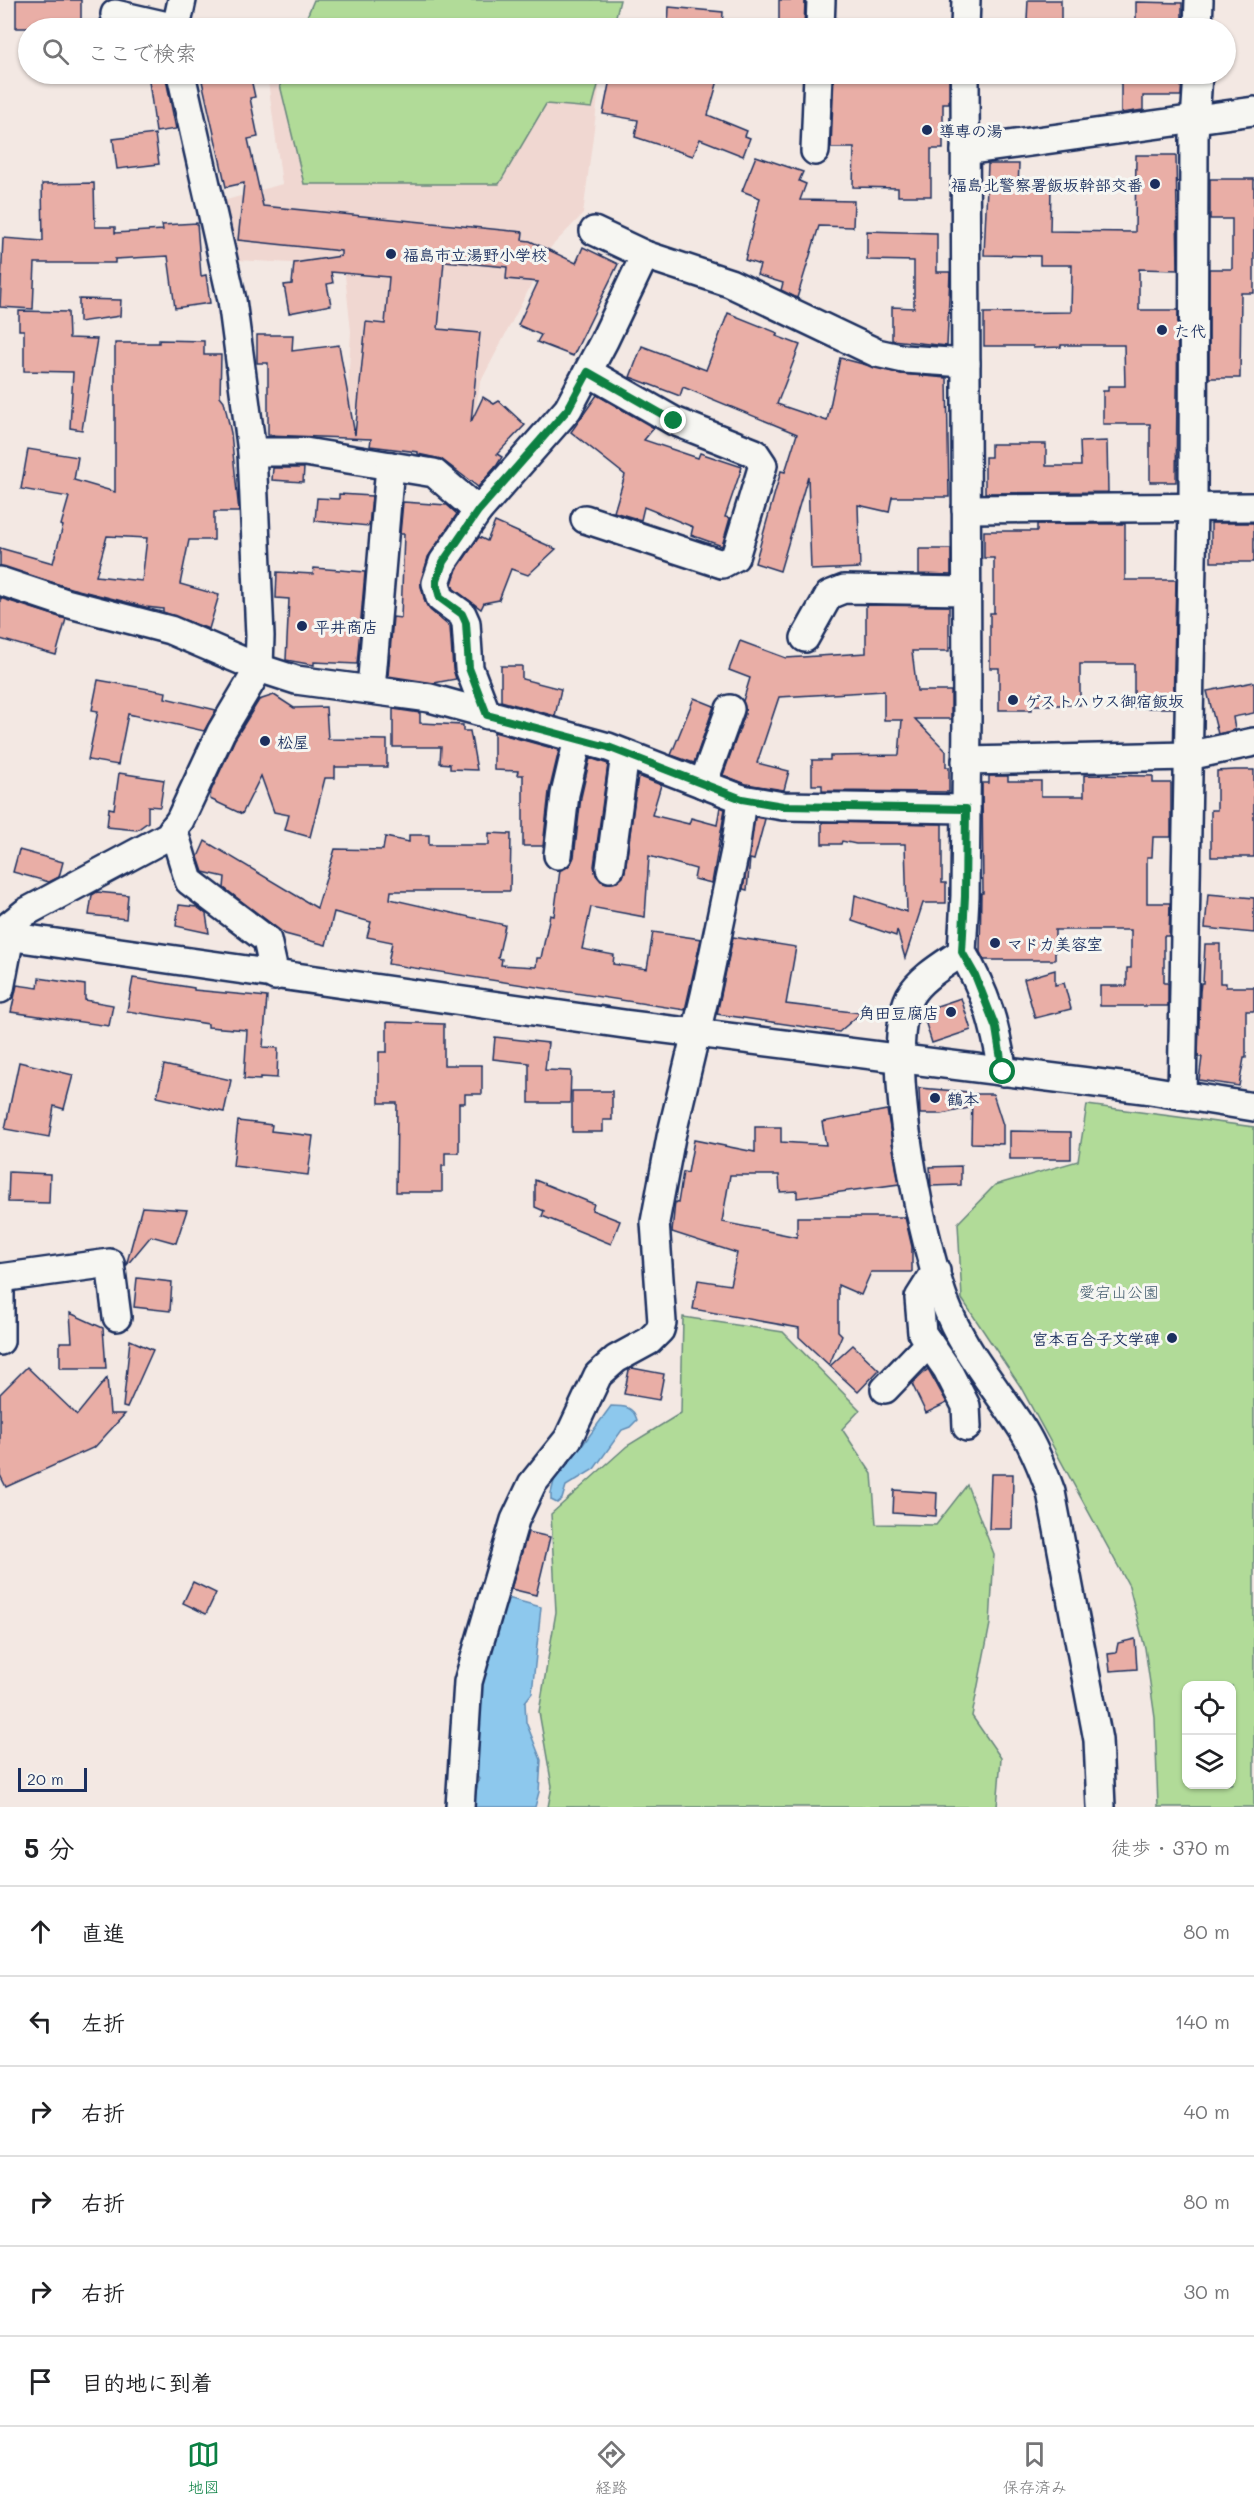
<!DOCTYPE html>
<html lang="ja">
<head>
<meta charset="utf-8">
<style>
  :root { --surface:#fff; --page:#f6f6f6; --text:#202124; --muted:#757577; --line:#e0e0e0; --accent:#0b8043 }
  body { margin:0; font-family:Mali,"Klee One",sans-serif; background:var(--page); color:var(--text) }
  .controls { position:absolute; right:18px; bottom:18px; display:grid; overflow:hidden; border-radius:12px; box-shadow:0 2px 4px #0004 }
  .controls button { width:54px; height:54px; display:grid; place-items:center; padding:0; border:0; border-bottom:2px solid var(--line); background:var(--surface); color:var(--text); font:30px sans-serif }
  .scale { position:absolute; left:18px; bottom:15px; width:69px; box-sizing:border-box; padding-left:6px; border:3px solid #1b2f5e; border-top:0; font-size:16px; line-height:21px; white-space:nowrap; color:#1b2f5e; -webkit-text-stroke:4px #f6f6f2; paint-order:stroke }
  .stop { position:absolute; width:18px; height:18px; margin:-14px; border:4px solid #0b8043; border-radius:50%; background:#fff }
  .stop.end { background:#0b8043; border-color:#fff; box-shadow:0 2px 6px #0008 }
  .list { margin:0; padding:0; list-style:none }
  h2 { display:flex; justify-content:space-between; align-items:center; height:78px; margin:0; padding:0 24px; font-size:26px }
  h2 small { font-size:20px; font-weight:400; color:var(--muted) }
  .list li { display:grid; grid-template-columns:39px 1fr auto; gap:18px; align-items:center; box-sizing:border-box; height:90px; padding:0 24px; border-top:2px solid var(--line) }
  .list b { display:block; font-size:22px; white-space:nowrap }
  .list em { font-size:20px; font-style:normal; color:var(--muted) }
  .icon { flex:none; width:33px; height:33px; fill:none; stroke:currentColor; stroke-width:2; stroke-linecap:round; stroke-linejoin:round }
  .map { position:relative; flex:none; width:1254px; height:1807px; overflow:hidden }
  .search { position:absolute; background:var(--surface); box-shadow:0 2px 4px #0004; left:18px; right:18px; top:18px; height:66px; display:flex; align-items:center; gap:15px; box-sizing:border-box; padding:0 21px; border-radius:33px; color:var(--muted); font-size:22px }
  .sheet { height:618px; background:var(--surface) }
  nav { display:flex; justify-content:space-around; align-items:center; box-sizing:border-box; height:84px; border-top:2px solid var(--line); background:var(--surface); font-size:16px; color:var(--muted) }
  nav a { display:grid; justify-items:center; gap:3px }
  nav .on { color:var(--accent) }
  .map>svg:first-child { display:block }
  .built { fill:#f0d7d1 }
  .green { fill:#b1db98; stroke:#66857b; stroke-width:1.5; fill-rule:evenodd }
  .water { fill:#8dc8ed; stroke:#5f8bb4; stroke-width:1.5 }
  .building { fill:#e9aea6; stroke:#1b2f5e; stroke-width:1.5; fill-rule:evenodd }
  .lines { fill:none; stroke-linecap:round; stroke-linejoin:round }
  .minor-casing { stroke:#1b2f5e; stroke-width:32 }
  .minor { stroke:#f6f6f2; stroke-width:27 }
  .route { stroke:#0b8043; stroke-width:8 }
  .poi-dot { fill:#1b2f5e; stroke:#f6f6f2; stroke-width:2 }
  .labels { text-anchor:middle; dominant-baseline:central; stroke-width:6; stroke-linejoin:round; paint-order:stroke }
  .poi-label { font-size:16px; font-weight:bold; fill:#1b2f5e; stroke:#f6f6f2; text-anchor:start }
  .park-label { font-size:16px; fill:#405a6c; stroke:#f6f6f2 }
</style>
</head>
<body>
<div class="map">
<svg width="1254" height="1807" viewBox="0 0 1254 1807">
  <rect width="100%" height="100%" fill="#f3e8e3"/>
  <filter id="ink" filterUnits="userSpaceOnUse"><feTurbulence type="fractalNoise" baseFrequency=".0167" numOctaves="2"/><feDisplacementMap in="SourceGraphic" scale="12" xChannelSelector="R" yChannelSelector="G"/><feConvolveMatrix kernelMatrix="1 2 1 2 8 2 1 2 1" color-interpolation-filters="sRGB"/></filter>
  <g filter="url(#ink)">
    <polygon class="built" points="267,74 601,74 583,214 551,247 480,383 473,428 347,409 351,331 344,266 236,260 223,201 282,184"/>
    <g class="green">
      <polygon points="314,0 620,0 613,28 302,28"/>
      <polygon points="284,74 601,74 592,108 546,104 499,184 304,184 280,85"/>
      <path d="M1087,1105L1254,1127V1807H1158L1155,1718L1145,1648L1129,1586L1020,1386L962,1299L958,1223L995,1185L1078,1161ZM1186,1686H1232V1784H1186Z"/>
      <polygon points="683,1317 783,1332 860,1410 842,1429 872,1474 876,1524 936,1525 967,1485 994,1554 990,1624 972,1716 1001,1758 997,1807 548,1807 552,1786 539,1712 556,1612 551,1514 627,1446 681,1413"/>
    </g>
    <g class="water">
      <path d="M611,1406C624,1406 633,1406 637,1420L630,1427L622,1430L594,1469L566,1486L562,1499L557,1503L551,1500V1493L556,1473L579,1450Z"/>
      <polygon points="504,1597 541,1607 532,1693 525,1702 526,1722 541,1760 539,1792 535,1807 472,1807 479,1779 474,1772 482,1667"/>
    </g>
    <g class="building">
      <rect x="16" y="0" width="65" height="28"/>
      <polygon points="779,0 805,0 804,28 779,28"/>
      <polygon points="1028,0 1061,0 1061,21 1027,20"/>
      <polygon points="1136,2 1182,3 1182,28 1136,28"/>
      <polygon points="669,7 723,12 722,28 668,28"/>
      <polygon points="148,74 165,74 176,129 156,132"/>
      <polygon points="236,74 250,74 255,97 250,98 258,137 248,139 263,206 523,232 522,240 530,241 576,263 583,247 618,264 573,356 537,342 541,335 518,325 538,282 506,279 507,267 444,261 438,329 480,333 471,422 483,397 494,404 499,401 525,425 497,454 502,457 497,465 478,487 441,459 418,454 418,452 370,446 371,439 268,435 268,363 257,363 257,335 293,335 292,351 339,345 355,435 366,322 385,324 389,277 331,272 333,283 327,284 331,305 289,313 284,285 292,284 294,263 341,256 341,251 238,240 244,183 226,187 202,81"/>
      <polygon points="611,74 708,74 719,77 708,115 747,131 745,136 750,138 743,156 700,139 693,156 635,137 638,120 603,114"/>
      <polygon points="834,74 923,74 923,78 949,78 949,103 943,103 943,149 931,149 931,196 898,196 898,188 853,187 854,148 831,148"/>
      <polygon points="1121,74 1182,74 1181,96 1143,96 1143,110 1121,113"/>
      <polygon points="155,134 159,164 117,169 113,139"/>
      <polygon points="1136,155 1176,155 1178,270 1139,269 1139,310 1178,310 1176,482 1150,482 1150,424 1103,424 1103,391 1108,391 1108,386 1125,386 1124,345 1061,345 1061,347 1033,348 1033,346 984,346 984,313 1071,312 1072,265 1040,265 1040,256 984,255 988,164 1019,164 1018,188 1051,188 1050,231 1135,232"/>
      <polygon points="756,156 803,172 799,181 806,184 800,200 854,201 853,227 819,226 797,298 781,290 783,283 757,275 760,265 745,260 760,198 742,191"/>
      <polygon points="1210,179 1254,179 1254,293 1241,293 1240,378 1209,378 1209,269 1232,269 1232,219 1210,219"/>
      <polygon points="94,183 95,227 115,227 115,233 163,230 162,225 197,223 201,276 206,275 210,303 175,308 168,256 115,259 115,263 35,263 33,309 0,307 3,238 43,241 42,184"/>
      <polygon points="867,231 937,233 937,272 950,272 947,346 892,340 892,307 914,308 914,261 867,260"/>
      <polygon points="79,299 121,300 120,316 79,322"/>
      <polygon points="19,311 68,312 69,338 97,339 82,430 70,428 73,372 24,371 24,330 19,330"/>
      <polygon points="728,313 778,333 776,336 800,345 777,404 827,421 840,358 901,374 947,378 949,497 892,497 889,512 858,505 860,568 811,570 808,476 780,571 755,563 781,471 785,472 797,434 683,387 680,396 630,377 642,346 706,370"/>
      <path d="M159,340L204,341V355H221L220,396L224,401L231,433L239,512H214V540H189L180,584L219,595L209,629L163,612V609L146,607L70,588L0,566V548L53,563L63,526L61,525L69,497L21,489L28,449L78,457L74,480L115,492V343H159ZM107,536L147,538L142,581L96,576Z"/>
      <polygon points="597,395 654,428 644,440 698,458 700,453 742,467 725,517 730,518 722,546 691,535 693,527 644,507 641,520 614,512 625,475 571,432"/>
      <polygon points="1107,441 1108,492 985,493 985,457 991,457 991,444 1046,444 1046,466 1081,466 1080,442"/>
      <polygon points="273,468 304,468 303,482 272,480"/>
      <polygon points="339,494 372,496 369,526 315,521 317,498 339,499"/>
      <polygon points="403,502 447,505 457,514 428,557 421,586 425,602 430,610 450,627 453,669 456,679 434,683 388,676 393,617 401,618 404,534 400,534"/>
      <polygon points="495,522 556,549 528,575 511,569 499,600 484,603 481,609 454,589 452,584 457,569 479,537 487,541"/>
      <rect x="1211" y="523" width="43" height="39"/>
      <polygon points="1037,524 1125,524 1125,580 1176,580 1173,708 1134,708 1134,664 1080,664 1080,705 1032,705 1032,710 999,710 999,668 990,668 990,613 994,613 994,558 984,558 984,531 1037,531"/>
      <polygon points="919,549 951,549 951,575 919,574"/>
      <polygon points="314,568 365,572 357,664 314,662 314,665 286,660 289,599 276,598 277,572 313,574"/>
      <polygon points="0,598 66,619 56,655 0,639"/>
      <polygon points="866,605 949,606 949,651 912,651 917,691 951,691 951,719 915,719 946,751 946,767 949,767 949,792 822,791 822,785 812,785 812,760 830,760 830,756 899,755 902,720 884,720 884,691 779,697 757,763 789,771 784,790 746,784 723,775 745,714 743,701 750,678 729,670 740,641 786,658 866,653"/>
      <polygon points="501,666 522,666 522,679 561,689 555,716 501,701"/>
      <polygon points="98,680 166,692 165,698 216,710 204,731 128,714 118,765 88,760 98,711 92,710"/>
      <polygon points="1254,682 1254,713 1233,717 1235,730 1218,734 1207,691"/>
      <polygon points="274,695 294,708 326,707 328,739 387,740 387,767 335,767 335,778 325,778 310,837 285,830 289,815 274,812 261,776 242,814 210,799 211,791 235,739 259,700"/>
      <polygon points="694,698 714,706 694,763 671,755"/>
      <polygon points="393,709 420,713 420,723 463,725 463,731 470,731 477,770 450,769 450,764 440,763 441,747 393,747"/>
      <polygon points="494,732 559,750 549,792 543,846 523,846 523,775 517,775 518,771 494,770"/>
      <polygon points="590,758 608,764 594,866 596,875 601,881 607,883 617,882 623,877 625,871 638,776 661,785 652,815 689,824 691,818 717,825 720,807 725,809 712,883 694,879 696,869 649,856 645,917 591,907 582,949 614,955 613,964 647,969 653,932 701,939 685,1010 388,964 392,942 367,937 371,922 334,912 326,945 285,934 224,888 225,877 203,872 198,857 205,841 317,908 335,849 383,850 385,837 409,842 409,835 429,835 429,845 489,845 489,833 511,834 510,891 391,891 390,899 505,925 498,958 502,959 501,965 536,967 537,958 541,958 550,915 554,916 560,870 570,865 574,857 581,797"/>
      <polygon points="1235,770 1254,770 1254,857 1211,857 1211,810 1217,810 1217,771"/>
      <polygon points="119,773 164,780 160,807 148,806 148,822 137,830 107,827 109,808 114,809"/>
      <polygon points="1084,775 1153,776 1153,783 1171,783 1171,837 1153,837 1152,857 1147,857 1147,903 1170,903 1169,936 1164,936 1164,983 1168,983 1168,1006 1100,1006 1100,986 1127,986 1127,968 1131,968 1131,930 1055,930 1055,960 984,960 980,952 981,893 983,893 982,783 989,783 989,776 1008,776 1008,781 1041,781 1041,796 1084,796"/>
      <polygon points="755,817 765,819 754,860 750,859 747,890 743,889"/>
      <polygon points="822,822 942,824 942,883 946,883 946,903 923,903 905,958 897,930 896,936 852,921 855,895 907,912 905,844 856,844 842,841 841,844 822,844"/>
      <polygon points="19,850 63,862 59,877 49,882 13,872"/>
      <polygon points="97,892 128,895 126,919 89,915 92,895"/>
      <polygon points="1208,894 1254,898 1254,933 1205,928"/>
      <polygon points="179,905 197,907 206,914 209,933 176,926"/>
      <polygon points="733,937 796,947 786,1004 861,1013 839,1032 717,1014"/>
      <polygon points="1205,944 1220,944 1220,983 1226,983 1226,987 1254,987 1254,1011 1246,1011 1246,1058 1244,1058 1239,1086 1199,1080 1202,1057 1198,1057 1200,992 1201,983 1203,983"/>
      <polygon points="1055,970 1055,985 1064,983 1071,1009 1035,1018 1024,979"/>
      <polygon points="39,978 85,985 85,1000 113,1005 109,1026 11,1012 17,985 38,988"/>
      <polygon points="133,978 194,988 194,990 267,997 263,1047 278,1048 277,1078 260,1077 260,1080 244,1079 247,1030 208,1027 208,1024 127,1011"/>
      <polygon points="961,998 971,1030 932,1043 922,1011"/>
      <polygon points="387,1022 444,1024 444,1065 482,1065 482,1094 465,1094 465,1103 459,1103 459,1153 445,1153 445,1166 442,1166 442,1192 396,1192 397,1103 379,1103 379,1052 387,1052"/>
      <polygon points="495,1037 548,1043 545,1070 571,1071 570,1103 529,1103 529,1063 493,1059"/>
      <polygon points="19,1062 73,1075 64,1109 54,1106 49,1137 5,1129"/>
      <polygon points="164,1065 231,1080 224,1112 157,1097"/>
      <polygon points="919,1088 969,1092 969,1108 942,1114 920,1114"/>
      <polygon points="572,1091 612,1091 612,1120 603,1120 603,1132 572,1132"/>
      <polygon points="972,1094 993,1094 1003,1125 1003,1144 971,1143"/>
      <polygon points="887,1110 899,1184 797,1198 797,1191 780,1192 779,1175 730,1175 722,1222 797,1237 797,1217 905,1217 912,1247 912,1272 871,1272 861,1295 838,1285 838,1331 842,1335 829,1365 799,1337 799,1328 693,1309 698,1280 730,1285 737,1253 672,1232 675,1202 678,1203 683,1172 688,1173 694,1140 755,1152 755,1127 781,1127 781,1142 826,1145 822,1122"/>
      <polygon points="238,1121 272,1125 271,1131 313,1136 308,1175 233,1166"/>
      <polygon points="1010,1131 1071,1132 1071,1159 1010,1159"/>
      <polygon points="961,1166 961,1185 931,1186 930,1167"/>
      <polygon points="9,1172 50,1174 49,1203 8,1202"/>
      <polygon points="535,1180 594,1204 592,1210 620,1221 611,1244 542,1216 544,1211 535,1207"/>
      <polygon points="142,1207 187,1210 176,1243 151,1236 126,1266"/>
      <polygon points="137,1278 172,1282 170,1311 134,1307"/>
      <polygon points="70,1313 103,1328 106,1368 60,1368 60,1342 72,1342"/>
      <polygon points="130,1340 153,1350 127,1408 123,1407"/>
      <polygon points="853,1345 879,1370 858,1392 830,1366"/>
      <polygon points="27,1367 77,1415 107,1378 110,1414 125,1414 95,1447 6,1487 0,1475 0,1394"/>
      <polygon points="632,1368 664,1374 659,1400 624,1394 629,1370"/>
      <polygon points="928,1369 947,1403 926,1413 912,1384"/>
      <polygon points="991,1474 1013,1474 1012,1529 989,1529"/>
      <polygon points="894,1490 937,1493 936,1516 893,1513"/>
      <polygon points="528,1532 550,1537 536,1595 511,1589"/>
      <polygon points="193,1582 216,1593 206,1614 183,1603"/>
      <polygon points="1135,1639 1137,1669 1110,1671 1108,1654 1116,1653 1118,1643"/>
    </g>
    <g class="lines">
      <defs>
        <g id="minor">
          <polyline points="115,14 176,28"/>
          <polyline points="176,28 182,0"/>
          <polyline points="820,28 821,0"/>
          <polyline points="965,28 966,0"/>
          <polyline points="1198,28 1199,0"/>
          <path d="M965,74L967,718L965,896L962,952C945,964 920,978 910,996C881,1053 924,1256 950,1315C968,1357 999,1392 1023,1430C1035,1449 1043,1470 1051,1492L1098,1740L1101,1807"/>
          <polyline points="815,151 818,74"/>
          <polyline points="965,151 1254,111"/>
          <polyline points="594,231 645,255 730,283 877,353 904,359 966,363"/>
          <polyline points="252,452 305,452 434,473 478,511"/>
          <polyline points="966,509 1254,507"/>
          <polyline points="585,519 722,564 735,557 763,465 755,453 674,421 588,372"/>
          <polyline points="0,581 66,603 170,630 259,668 296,680 430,698 608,747 742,799 783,806 966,809"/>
          <polyline points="805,638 829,595 844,589 966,591"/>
          <polyline points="371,689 390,466"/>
          <polyline points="487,715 469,668 466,623 462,614 440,598 436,583 443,562 478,511 568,409 604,341 645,255"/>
          <polyline points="966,761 1188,756 1254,742"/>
          <polyline points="703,784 730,709"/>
          <polyline points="173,829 189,881 267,940 275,976"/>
          <polyline points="558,855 565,794 578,739"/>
          <polyline points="610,868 625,754"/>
          <polyline points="0,933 26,912 168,836 180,820 221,732 259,668 260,636 252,452 232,300 181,74"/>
          <polyline points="0,935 624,1024 1144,1089 1254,1107"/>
          <path d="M962,952C987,995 995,1024 1003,1072"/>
          <polyline points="0,989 10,936"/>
          <polyline points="1182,1095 1193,508 1194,138 1198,74"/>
          <polyline points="936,1271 919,1298 922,1333 947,1369 966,1406 967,1427"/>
          <polyline points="0,1278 110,1263 117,1317"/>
          <polyline points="0,1281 0,1341"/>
          <polyline points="885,1389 929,1343"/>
          <polyline points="460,1807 468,1682 515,1520 532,1484 568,1439 598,1375 616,1359 649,1341 660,1330 662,1322 655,1222 671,1137 705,995 735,851 742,799"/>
        </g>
      </defs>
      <use href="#minor" class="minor-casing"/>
      <use href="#minor" class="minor"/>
    </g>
  </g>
  <g class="lines" filter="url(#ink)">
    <polyline class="route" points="674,421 588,372 568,409 478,511 443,562 436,583 440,598 462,614 466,623 469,668 487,715 608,747 742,799 783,806 966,809 965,896 962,952 975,975 996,1028 1003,1072"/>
  </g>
  <g class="poi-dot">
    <circle cx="927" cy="130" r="6"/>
    <circle cx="1155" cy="184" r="6"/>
    <circle cx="391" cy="254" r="6"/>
    <circle cx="1162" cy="330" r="6"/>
    <circle cx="302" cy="626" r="6"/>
    <circle cx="1013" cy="700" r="6"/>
    <circle cx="265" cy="741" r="6"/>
    <circle cx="995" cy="943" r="6"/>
    <circle cx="951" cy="1012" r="6"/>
    <circle cx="935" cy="1098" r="6"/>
    <circle cx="1172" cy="1338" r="6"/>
  </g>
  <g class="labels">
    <g class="poi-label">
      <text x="939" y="130">導専の湯</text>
      <text x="1143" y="184" text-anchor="end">福島北警察署飯坂幹部交番</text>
      <text x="403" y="254">福島市立湯野小学校</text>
      <text x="1174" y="330">た代</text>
      <text x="314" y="626">平井商店</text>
      <text x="1025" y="700">ゲストハウス御宿飯坂</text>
      <text x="277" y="741">松屋</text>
      <text x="1007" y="943">マドカ美容室</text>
      <text x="939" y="1012" text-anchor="end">角田豆腐店</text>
      <text x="947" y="1098">鶴本</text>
      <text x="1160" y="1338" text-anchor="end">宮本百合子文学碑</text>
    </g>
    <g class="park-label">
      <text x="1119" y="1291">愛宕山公園</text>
    </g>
  </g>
</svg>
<div class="controls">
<button><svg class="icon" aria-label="locate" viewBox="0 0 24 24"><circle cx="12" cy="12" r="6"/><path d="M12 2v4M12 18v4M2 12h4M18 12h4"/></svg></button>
<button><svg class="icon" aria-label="layers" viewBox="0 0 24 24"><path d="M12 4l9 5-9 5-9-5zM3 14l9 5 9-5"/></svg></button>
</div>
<div class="scale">20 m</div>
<div class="stop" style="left:1003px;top:1072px"></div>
<div class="stop end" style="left:674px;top:421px"></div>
<div class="search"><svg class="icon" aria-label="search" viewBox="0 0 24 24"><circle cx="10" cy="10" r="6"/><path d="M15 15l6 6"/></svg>ここで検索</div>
</div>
<section class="sheet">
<h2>5 分<small>徒歩 · 370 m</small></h2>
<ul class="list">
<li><svg class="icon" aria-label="ahead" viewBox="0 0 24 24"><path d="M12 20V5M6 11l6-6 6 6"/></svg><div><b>直進</b></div><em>80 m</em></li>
<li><svg class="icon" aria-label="left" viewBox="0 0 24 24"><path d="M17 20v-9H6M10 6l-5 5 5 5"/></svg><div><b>左折</b></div><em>140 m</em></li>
<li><svg class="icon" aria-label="right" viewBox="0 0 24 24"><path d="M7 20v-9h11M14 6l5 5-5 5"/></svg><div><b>右折</b></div><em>40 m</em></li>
<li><svg class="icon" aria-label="right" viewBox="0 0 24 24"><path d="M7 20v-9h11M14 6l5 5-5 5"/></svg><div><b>右折</b></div><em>80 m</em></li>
<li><svg class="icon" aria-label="right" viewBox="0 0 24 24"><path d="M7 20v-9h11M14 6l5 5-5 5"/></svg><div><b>右折</b></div><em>30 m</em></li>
<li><svg class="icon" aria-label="arrive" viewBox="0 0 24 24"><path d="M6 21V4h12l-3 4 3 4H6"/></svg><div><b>目的地に到着</b></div></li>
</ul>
</section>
<nav>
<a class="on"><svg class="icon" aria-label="map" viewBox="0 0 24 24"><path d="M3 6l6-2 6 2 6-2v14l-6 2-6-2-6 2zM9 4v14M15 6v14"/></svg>地図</a>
<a><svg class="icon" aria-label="directions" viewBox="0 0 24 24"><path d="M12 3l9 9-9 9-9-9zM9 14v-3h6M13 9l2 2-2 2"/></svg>経路</a>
<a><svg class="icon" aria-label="saved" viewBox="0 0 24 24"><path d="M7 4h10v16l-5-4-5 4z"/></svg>保存済み</a>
</nav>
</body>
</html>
